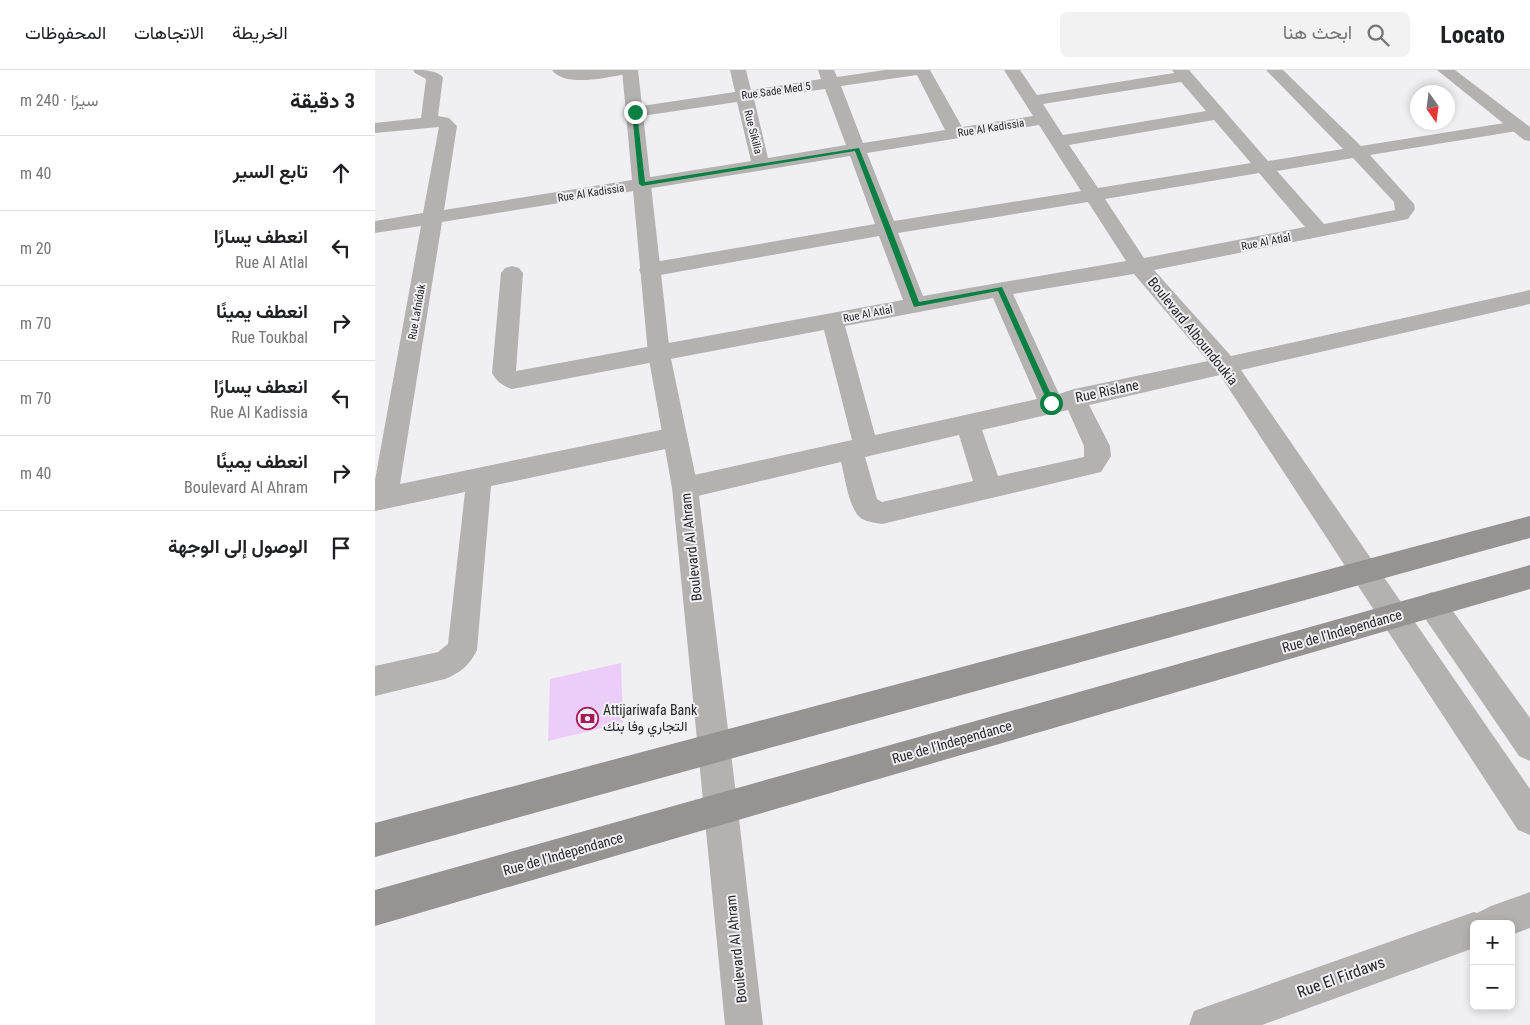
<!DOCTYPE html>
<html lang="ar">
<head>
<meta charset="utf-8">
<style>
  :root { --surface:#fff; --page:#f2f2f2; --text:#202124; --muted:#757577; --line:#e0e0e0 }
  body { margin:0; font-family:"Roboto Condensed",Vazirmatn,sans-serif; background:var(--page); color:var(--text); direction:rtl }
  .controls { position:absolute; right:15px; bottom:15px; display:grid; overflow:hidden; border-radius:8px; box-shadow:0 2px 8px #0003 }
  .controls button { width:45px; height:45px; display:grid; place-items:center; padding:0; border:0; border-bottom:1px solid var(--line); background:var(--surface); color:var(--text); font:25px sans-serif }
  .compass { position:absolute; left:1035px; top:15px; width:45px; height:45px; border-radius:50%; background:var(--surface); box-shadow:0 2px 8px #0003; rotate:166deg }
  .stop { position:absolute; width:15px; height:15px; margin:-11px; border:4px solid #0b8043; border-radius:50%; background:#fff }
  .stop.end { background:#0b8043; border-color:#fff; box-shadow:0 1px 5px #0008 }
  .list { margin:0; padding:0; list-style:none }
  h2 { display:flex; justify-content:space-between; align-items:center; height:65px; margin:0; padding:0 20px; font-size:21px }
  h2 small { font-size:16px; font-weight:400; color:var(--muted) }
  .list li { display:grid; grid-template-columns:32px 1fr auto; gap:15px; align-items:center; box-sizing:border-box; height:75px; padding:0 20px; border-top:1px solid var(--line) }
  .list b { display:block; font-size:19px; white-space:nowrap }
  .list p { margin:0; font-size:16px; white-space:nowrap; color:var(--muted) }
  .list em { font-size:16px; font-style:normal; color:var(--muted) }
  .icon { flex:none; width:28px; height:28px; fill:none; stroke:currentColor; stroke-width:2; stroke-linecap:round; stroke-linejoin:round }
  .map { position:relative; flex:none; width:1155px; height:955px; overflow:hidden; direction:ltr }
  header { display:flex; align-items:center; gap:30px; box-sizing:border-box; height:70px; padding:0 25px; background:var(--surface); border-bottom:1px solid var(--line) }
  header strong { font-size:24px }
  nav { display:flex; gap:28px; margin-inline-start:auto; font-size:18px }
  .search { width:350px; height:45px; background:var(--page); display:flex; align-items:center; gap:12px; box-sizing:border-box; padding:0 18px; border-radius:8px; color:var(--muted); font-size:19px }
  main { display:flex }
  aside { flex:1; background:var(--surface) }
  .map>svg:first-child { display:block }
  .building { fill:#eccdfa }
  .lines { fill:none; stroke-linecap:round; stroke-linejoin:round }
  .minor { fill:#b3b2b1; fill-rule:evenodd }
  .tertiary { fill:#b3b2b1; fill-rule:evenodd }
  .secondary { fill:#969492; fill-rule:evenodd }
  .route { fill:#0b8043 }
  .labels { text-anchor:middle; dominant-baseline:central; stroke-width:4; stroke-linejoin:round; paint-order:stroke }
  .far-street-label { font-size:11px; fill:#272729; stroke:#f0f0f3 }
  .street-label { font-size:14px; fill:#272729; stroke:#f0f0f3 }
  .poi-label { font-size:14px; fill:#272729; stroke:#f0f0f3; text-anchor:start }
  .near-street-label { font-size:16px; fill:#272729; stroke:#f0f0f3 }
</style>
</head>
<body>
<header>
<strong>Locato</strong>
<div class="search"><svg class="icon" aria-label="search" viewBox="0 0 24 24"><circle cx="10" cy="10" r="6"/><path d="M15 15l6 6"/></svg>ابحث هنا</div>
<nav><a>الخريطة</a><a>الاتجاهات</a><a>المحفوظات</a></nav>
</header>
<main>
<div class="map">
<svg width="1155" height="955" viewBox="0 0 1155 955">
  <rect width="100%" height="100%" fill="#f0f0f3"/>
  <polygon class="building" points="246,593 248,653 173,671 175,609"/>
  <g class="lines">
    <g class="minor">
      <path d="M38,0C49,0 61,0 68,7L63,46L74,48L82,56L69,140L376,91L362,32L260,47L254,46L251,42L254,38L260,37L360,22L355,0H371L376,20L446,9L443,0H459L462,7L510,0H555L587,57L658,46L629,0H645L662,25L799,3L797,0H814L893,91L968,79L891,0H908L986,76L1142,51L1148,52L1151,56L1148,60L1142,61L995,85L1039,134L1040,139L1033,149L779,200L856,286L1155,220V234L866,300L1155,719V765L1143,760L845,305L714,335L735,376L736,386L726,402L507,454C501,453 493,452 487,449C474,441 470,407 466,392L310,429L301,426L297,418L301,410L310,407L477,370L449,260L137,319C128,316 122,312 117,303L126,203L130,198L137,196L144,198L148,203L141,301L528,230L504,166L274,207L267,205L264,200L267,195L274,193L500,154L475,86L67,152L25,414L300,357L309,360L312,367L309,374L300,377L116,416L102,580C95,595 85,603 70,609L0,626V596L63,582L73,574L90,422L0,441V410L46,156L0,163V151L48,143L64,57L0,63V53L46,48L51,9L40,3ZM542,5L570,60L488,73L466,16ZM806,12L831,41L688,65L668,34ZM450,19L471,75L393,88L379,29ZM839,50L876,93L723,118L694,75ZM664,55L706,121L519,151L492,83ZM978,88L1019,132L1020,140L949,154L902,101ZM884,103L930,157L769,188L730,129ZM713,132L751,191L548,226L523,163ZM759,204L833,291L699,319L684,324L638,224ZM618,228L662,329L500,365L470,256ZM693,340L709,376V387L623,406L607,360ZM584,365L598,411L507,432L502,429L490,387Z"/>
      <path d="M177,0H254L252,3L246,5C229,8 189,17 177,0Z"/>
      <polygon points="1057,522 1067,526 1155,648 1155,691 1144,686 1047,544 1043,535 1047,526"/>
      <polygon points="346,723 358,728 363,740 388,955 350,955 329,740 334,728"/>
      <polygon points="1155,822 1155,858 1136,865 1136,854 1099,854 1099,878 887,955 814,955 819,941 833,936 1099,842 1102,843 1116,836"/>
    </g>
    <g class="tertiary">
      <polygon points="247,0 263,0 295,284 323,418 363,740 358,752 346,757 334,752 329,740 297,418 273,284"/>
      <polygon points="1062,0 1080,0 1155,57 1155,71 1149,70"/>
    </g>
    <g class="secondary">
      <polygon points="1155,446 1155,468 0,787 0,753"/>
      <polygon points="1155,495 1155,519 0,856 0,820"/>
    </g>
  </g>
  <polygon class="route" points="260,40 262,42 270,112 484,78 516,158 544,232 627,217 680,333 679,335 673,333 623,221 539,237 480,81 267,116 264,114 257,42"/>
  <defs>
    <symbol id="bank-ring" viewBox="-11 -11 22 22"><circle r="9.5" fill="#f0f0f3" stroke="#a7195a" stroke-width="1.5"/><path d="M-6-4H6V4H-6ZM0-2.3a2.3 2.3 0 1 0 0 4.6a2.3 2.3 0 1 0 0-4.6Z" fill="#a7195a"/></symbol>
  </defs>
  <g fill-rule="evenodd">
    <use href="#bank-ring" x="200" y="636" width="25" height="25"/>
  </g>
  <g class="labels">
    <g class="far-street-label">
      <text transform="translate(401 21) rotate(-8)">Rue Sade Med 5</text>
      <text transform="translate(616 58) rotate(-9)">Rue Al Kadissia</text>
      <text transform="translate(378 62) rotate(76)">Rue Sikilia</text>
      <text transform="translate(216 123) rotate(-9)">Rue Al Kadissia</text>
      <text transform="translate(891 172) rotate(-11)">Rue Al Atlal</text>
      <text transform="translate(42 242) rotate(-80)">Rue Lafnidak</text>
      <text transform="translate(493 244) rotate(-11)">Rue Al Atlal</text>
    </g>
    <g class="street-label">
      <text transform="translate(818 261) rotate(51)">Boulevard Alboundoukia</text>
      <text transform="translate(732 321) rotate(-12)">Rue Rislane</text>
      <text transform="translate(316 477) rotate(-96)">Boulevard Al Ahram</text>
      <text transform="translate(967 561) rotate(-16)">Rue de l'Independance</text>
      <text transform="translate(577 672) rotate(-16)">Rue de l'Independance</text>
      <text transform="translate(188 784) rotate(-16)">Rue de l'Independance</text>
      <text transform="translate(361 879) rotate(-96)">Boulevard Al Ahram</text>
    </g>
    <g class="poi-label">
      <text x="228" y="640">Attijariwafa Bank<tspan x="228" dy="16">التجاري وفا بنك</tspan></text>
    </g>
    <g class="near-street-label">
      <text transform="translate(966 907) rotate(-20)">Rue El Firdaws</text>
    </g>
  </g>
</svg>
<div class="controls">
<button>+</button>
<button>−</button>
</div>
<svg class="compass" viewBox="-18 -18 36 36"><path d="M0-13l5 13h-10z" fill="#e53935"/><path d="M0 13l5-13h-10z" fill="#757577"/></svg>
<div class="stop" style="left:676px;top:333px"></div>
<div class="stop end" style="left:260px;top:42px"></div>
</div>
<aside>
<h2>3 دقيقة<small>سيرًا · 240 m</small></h2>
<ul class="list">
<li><svg class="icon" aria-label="ahead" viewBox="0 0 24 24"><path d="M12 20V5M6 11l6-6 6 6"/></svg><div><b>تابع السير</b></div><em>40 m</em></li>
<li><svg class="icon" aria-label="left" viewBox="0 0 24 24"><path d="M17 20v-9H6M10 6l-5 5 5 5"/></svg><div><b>انعطف يسارًا</b><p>Rue Al Atlal</p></div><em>20 m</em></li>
<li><svg class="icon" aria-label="right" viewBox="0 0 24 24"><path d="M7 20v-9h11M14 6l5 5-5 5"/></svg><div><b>انعطف يمينًا</b><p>Rue Toukbal</p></div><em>70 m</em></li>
<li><svg class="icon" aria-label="left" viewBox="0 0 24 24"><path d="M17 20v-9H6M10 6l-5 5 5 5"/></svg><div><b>انعطف يسارًا</b><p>Rue Al Kadissia</p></div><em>70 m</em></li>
<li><svg class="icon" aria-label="right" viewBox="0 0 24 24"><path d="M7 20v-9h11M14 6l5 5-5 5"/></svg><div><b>انعطف يمينًا</b><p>Boulevard Al Ahram</p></div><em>40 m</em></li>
<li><svg class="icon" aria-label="arrive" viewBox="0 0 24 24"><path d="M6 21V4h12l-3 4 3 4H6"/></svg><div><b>الوصول إلى الوجهة</b></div></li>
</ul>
</aside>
</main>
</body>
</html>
